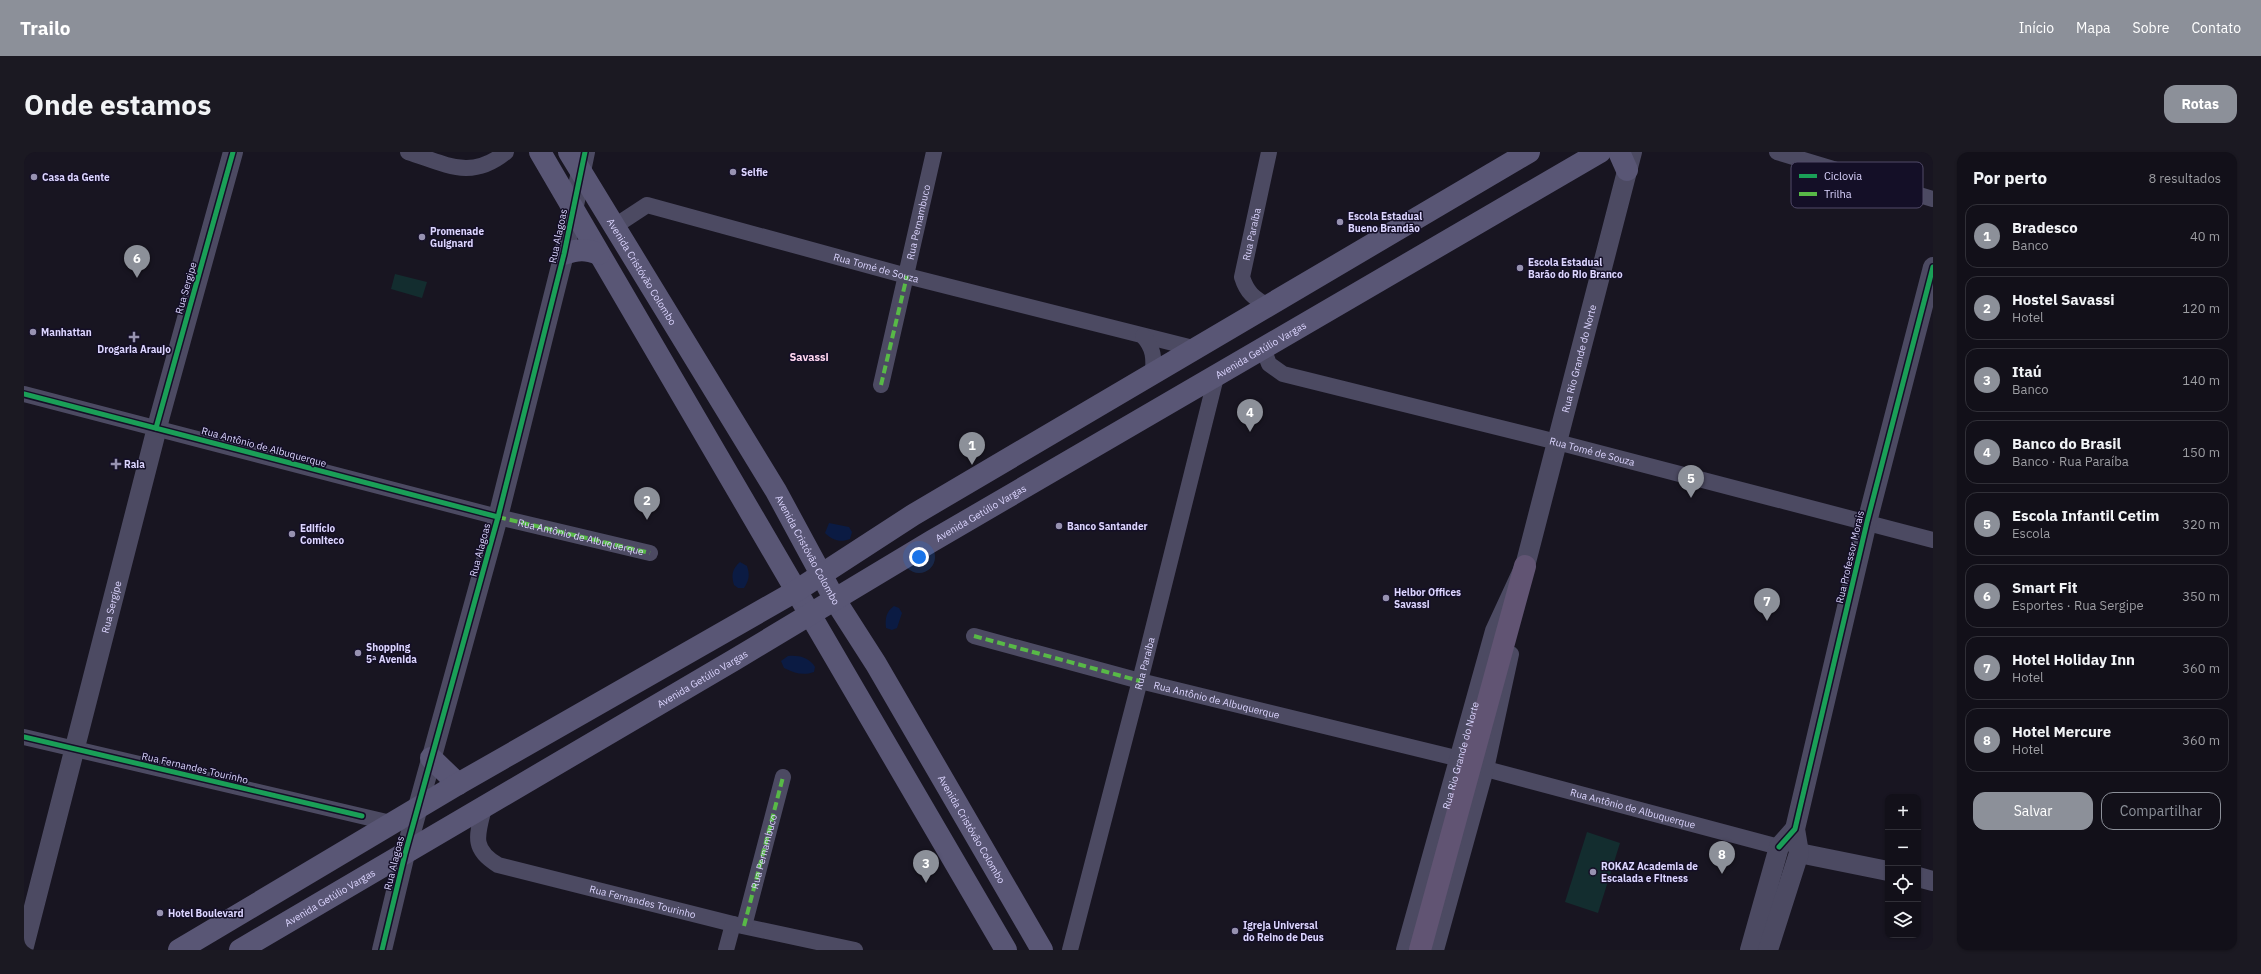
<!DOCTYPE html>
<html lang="pt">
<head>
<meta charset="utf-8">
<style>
  :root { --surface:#121019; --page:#1b1922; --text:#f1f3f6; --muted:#9c9da2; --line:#313038; --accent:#8c9099 }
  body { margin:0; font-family:"IBM Plex Sans",sans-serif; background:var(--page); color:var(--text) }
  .controls { position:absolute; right:12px; bottom:12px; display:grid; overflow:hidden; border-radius:8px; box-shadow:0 1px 3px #0004 }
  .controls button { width:36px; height:36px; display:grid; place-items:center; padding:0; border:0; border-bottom:1px solid var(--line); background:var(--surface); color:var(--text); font:20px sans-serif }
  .you { position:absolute; left:895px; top:405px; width:14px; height:14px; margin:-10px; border:3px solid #fff; border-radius:50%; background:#1a73e8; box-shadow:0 0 0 6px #1a73e833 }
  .badge { display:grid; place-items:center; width:26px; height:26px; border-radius:50%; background:var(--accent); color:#fff; font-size:13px; font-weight:700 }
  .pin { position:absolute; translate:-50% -33px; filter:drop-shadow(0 1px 2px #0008) }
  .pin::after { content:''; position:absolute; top:21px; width:14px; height:12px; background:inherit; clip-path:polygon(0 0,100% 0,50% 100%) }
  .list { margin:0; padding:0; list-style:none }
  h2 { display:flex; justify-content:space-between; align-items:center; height:52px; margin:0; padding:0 16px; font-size:17px }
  h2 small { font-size:13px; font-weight:400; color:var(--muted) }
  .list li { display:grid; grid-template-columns:26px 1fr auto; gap:12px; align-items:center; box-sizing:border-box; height:64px; margin:0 8px 8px; padding:0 8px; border:1px solid var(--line); border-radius:12px }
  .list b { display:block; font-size:15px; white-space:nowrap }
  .list p { margin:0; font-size:13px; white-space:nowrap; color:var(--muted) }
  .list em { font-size:13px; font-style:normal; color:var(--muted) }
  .actions { display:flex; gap:8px; padding:12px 16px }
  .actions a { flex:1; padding:9px 0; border:1px solid var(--accent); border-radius:12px; text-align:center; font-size:14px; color:var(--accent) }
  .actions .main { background:var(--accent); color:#fff }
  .icon { flex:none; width:22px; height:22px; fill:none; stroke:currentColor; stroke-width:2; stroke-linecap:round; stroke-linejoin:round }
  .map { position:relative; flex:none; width:1909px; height:798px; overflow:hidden; border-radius:12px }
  header { display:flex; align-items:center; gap:24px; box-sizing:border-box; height:56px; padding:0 20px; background:var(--accent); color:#fff }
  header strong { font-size:19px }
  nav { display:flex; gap:22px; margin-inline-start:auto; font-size:14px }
  .intro { display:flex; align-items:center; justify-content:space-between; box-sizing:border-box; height:96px; padding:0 24px }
  h1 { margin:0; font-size:28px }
  .button { padding:10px 18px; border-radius:12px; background:var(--accent); color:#fff; font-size:14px; font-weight:700 }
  main { display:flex; gap:24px; padding:0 24px }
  aside { flex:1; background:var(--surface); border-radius:12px; box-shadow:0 1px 3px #0004 }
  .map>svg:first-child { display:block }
  .green { fill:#132d2f }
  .water { fill:#0b1b43 }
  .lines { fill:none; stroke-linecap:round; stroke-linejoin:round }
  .minor { stroke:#4c4a62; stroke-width:16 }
  .tertiary { stroke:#4c4a62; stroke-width:20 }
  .secondary { stroke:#595675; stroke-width:22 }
  .primary { stroke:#615473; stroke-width:22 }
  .quiet { stroke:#58b947; stroke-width:4; stroke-dasharray:8 4; stroke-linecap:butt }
  .cycleway-casing { stroke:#140f27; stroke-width:8 }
  .cycleway { stroke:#1a9f57; stroke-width:5 }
  .poi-dot { fill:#9792b1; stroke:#140f27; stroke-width:1.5 }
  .labels { text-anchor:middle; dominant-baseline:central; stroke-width:3; stroke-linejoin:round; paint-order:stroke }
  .poi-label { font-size:10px; font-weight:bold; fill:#dcd5ff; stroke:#140f27; text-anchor:start }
  .street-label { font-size:10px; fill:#dcd5ff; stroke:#140f27 }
  .neighbourhood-label { font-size:11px; font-weight:bold; fill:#ffd7ef; stroke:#140f27 }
  .key { fill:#140f27; stroke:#504a68; stroke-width:1 }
  .key-label { font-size:11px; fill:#dcd5ff }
</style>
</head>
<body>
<header>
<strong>Trailo</strong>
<nav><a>Início</a><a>Mapa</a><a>Sobre</a><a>Contato</a></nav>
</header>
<div class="intro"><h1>Onde estamos</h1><a class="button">Rotas</a></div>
<main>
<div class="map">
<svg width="1909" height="798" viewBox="0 0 1909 798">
  <rect width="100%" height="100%" fill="#181521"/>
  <g class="green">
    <polygon points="371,122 403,130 398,146 367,137"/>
    <polygon points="1563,680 1596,691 1574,761 1541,750"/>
  </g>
  <g class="water">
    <path d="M805,371L825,375L828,380L826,387C816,391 808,388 801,381Z"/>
    <path d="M716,410L723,414C726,423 725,428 720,436H714L710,433C707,423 708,417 716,410Z"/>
    <path d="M870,454L875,456L878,461L873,476L868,478L862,476C861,466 862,460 870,454Z"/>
    <path d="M764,504C774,503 785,505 791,515L790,520C779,524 770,521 760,516L757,509Z"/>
  </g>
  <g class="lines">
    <g class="minor">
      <path d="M384,0C422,12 447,29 482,0"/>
      <polyline points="1753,0 1909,47"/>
      <path id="s1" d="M591,74L623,53L883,124L1173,197"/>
      <path id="s2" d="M1244,154C1230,146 1223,141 1218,125L1245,0"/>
      <path d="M1119,184C1130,196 1130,206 1129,223"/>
      <path id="s3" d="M1239,196L1245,212L1259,222L1533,290L1909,388"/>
      <path id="s4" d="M857,233L910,0"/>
      <path id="s5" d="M0,242L474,365L626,401"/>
      <path id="s6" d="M950,484L1116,529L1436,607"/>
      <polyline points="0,585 367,671"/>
      <path id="s7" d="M1462,617L1755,695"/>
      <path id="s8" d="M460,656C453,683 447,697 474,713L709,772L831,798"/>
      <path id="s9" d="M720,774L759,625"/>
      <polyline points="702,798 709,772"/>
      <path id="s10" d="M1046,798L1120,513L1192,225"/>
      <polyline points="1412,798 1462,617 1487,502"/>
    </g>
    <g class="tertiary">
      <polyline points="1775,701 1864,719"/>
      <polyline points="1894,725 1909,729"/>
      <path id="s11" d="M0,794L136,264L209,0"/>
      <polyline points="358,798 381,702 474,365 540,102 561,0"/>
      <path id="s12" d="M1382,798L1471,479L1501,414L1608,0"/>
      <polyline points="1726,798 1755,695 1771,677"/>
      <polyline points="1744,798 1775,701 1771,677 1843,370 1909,115"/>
    </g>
    <g class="secondary">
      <polyline points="516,0 982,798"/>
      <path id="s13" d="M545,0L752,339L811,448L852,512L1018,798"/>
      <polyline points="1595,0 1603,18"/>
      <path d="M540,102C554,97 562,97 575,102"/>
      <polyline points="407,606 434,632"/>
      <polyline points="155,798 434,632 772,439 889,363 1505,0"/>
      <path id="s14" d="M216,798L710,508L908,389L1576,0"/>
    </g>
    <polyline class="primary" points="1396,798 1501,414"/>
    <g class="quiet">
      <polyline points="857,233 883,124"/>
      <polyline points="474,365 626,401"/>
      <polyline points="950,484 1116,529"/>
      <polyline points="720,774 759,625"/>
    </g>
    <defs>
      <g id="cycleway">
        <polyline points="0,242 474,365"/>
        <polyline points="132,276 209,0"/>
        <polyline points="0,585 338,664"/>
        <polyline points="1755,695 1771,677 1843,370 1909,115"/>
        <polyline points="358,798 381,702 474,365 540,102 561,0"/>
      </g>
    </defs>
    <use href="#cycleway" class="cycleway-casing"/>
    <use href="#cycleway" class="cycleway"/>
  </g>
  <g class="poi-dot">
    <circle cx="709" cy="20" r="4"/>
    <circle cx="10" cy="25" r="4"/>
    <circle cx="1316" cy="70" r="4"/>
    <circle cx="398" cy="85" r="4"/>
    <circle cx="1496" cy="116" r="4"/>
    <circle cx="9" cy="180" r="4"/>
    <path d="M108 179h4v4h4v4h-4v4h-4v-4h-4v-4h4z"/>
    <path d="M90 306h4v4h4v4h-4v4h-4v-4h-4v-4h4z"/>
    <circle cx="1035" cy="374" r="4"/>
    <circle cx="268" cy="382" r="4"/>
    <circle cx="1362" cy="446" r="4"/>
    <circle cx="334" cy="501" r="4"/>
    <circle cx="1569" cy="720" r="4"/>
    <circle cx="136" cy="761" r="4"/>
    <circle cx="1211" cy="779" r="4"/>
  </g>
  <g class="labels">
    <g class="poi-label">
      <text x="717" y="20">Selfie</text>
      <text x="18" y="25">Casa da Gente</text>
      <text x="1324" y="64">Escola Estadual<tspan x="1324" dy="12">Bueno Brandão</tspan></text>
      <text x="406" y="79">Promenade<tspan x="406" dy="12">Guignard</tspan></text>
      <text x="1504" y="110">Escola Estadual<tspan x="1504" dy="12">Barão do Rio Branco</tspan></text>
      <text x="17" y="180">Manhattan</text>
      <text x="110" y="197" text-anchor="middle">Drogaria Araujo</text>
      <text x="100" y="312">Raia</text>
      <text x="1043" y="374">Banco Santander</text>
      <text x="276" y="376">Edifício<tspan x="276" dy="12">Comiteco</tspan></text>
      <text x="1370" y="440">Helbor Offices<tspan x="1370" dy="12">Savassi</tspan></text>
      <text x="342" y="495">Shopping<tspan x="342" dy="12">5ª Avenida</tspan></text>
      <text x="1577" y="714">ROKAZ Academia de<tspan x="1577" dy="12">Escalada e Fitness</tspan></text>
      <text x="144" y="761">Hotel Boulevard</text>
      <text x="1219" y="773">Igreja Universal<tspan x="1219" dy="12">do Reino de Deus</tspan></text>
    </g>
    <g class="street-label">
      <text stroke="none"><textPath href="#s4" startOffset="167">Rua Pernambuco</textPath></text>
      <text stroke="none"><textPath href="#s2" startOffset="84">Rua Paraíba</textPath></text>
      <text transform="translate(534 84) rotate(-78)">Rua Alagoas</text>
      <text stroke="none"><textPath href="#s1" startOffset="276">Rua Tomé de Souza</textPath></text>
      <text stroke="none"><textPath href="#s13" startOffset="140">Avenida Cristóvão Colombo</textPath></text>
      <text transform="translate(162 136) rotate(-74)">Rua Sergipe</text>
      <text stroke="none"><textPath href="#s14" startOffset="1184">Avenida Getúlio Vargas</textPath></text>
      <text stroke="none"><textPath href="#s12" startOffset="617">Rua Rio Grande do Norte</textPath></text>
      <text transform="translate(240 295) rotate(15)">Rua Antônio de Albuquerque</text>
      <text stroke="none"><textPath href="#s3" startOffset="353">Rua Tomé de Souza</textPath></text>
      <text stroke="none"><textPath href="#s14" startOffset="860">Avenida Getúlio Vargas</textPath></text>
      <text stroke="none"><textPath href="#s5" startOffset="575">Rua Antônio de Albuquerque</textPath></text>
      <text stroke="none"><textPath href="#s13" startOffset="464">Avenida Cristóvão Colombo</textPath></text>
      <text transform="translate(456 398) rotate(-75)">Rua Alagoas</text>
      <text transform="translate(1826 405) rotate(-77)">Rua Professor Morais</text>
      <text stroke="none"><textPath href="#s11" startOffset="350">Rua Sergipe</textPath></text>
      <text stroke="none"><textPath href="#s10" startOffset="296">Rua Paraíba</textPath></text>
      <text stroke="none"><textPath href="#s14" startOffset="536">Avenida Getúlio Vargas</textPath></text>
      <text stroke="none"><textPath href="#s6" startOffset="251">Rua Antônio de Albuquerque</textPath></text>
      <text stroke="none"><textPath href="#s12" startOffset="202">Rua Rio Grande do Norte</textPath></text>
      <text transform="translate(171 616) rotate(13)">Rua Fernandes Tourinho</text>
      <text stroke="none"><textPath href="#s7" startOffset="152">Rua Antônio de Albuquerque</textPath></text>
      <text stroke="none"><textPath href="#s13" startOffset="788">Avenida Cristóvão Colombo</textPath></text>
      <text stroke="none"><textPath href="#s9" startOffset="77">Rua Pernambuco</textPath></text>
      <text transform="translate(370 711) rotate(-76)">Rua Alagoas</text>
      <text stroke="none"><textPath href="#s14" startOffset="104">Avenida Getúlio Vargas</textPath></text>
      <text stroke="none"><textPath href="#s8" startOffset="215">Rua Fernandes Tourinho</textPath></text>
    </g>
    <g class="neighbourhood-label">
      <text x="785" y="205">Savassi</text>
    </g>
  </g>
  <rect x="1767" y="10" width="132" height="46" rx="6" class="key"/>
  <rect x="1775" y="22" width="18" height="4" fill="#1a9f57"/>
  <rect x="1775" y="40" width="18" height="4" fill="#58b947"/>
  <g class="key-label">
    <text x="1800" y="28">Ciclovia</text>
    <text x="1800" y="46">Trilha</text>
  </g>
</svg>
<div class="controls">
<button>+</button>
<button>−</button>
<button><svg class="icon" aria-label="locate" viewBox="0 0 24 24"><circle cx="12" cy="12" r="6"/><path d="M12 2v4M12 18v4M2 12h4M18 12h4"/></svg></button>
<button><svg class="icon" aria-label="layers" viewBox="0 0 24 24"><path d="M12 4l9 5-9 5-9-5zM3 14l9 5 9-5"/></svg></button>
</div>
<div class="you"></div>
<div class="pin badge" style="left:948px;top:313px">1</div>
<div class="pin badge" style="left:623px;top:368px">2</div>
<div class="pin badge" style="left:902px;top:731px">3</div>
<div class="pin badge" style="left:1226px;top:280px">4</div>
<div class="pin badge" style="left:1667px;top:346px">5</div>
<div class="pin badge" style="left:113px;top:126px">6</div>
<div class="pin badge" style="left:1743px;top:469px">7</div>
<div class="pin badge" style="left:1698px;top:722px">8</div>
</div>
<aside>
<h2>Por perto<small>8 resultados</small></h2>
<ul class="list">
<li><span class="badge">1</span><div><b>Bradesco</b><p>Banco</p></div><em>40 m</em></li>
<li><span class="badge">2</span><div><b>Hostel Savassi</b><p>Hotel</p></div><em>120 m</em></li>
<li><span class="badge">3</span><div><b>Itaú</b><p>Banco</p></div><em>140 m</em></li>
<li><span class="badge">4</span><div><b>Banco do Brasil</b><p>Banco · Rua Paraíba</p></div><em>150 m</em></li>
<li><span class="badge">5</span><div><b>Escola Infantil Cetim</b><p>Escola</p></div><em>320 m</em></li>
<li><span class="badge">6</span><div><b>Smart Fit</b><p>Esportes · Rua Sergipe</p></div><em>350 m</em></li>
<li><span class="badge">7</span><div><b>Hotel Holiday Inn</b><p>Hotel</p></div><em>360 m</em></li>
<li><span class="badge">8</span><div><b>Hotel Mercure</b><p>Hotel</p></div><em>360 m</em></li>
</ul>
<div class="actions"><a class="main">Salvar</a><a>Compartilhar</a></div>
</aside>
</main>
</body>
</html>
